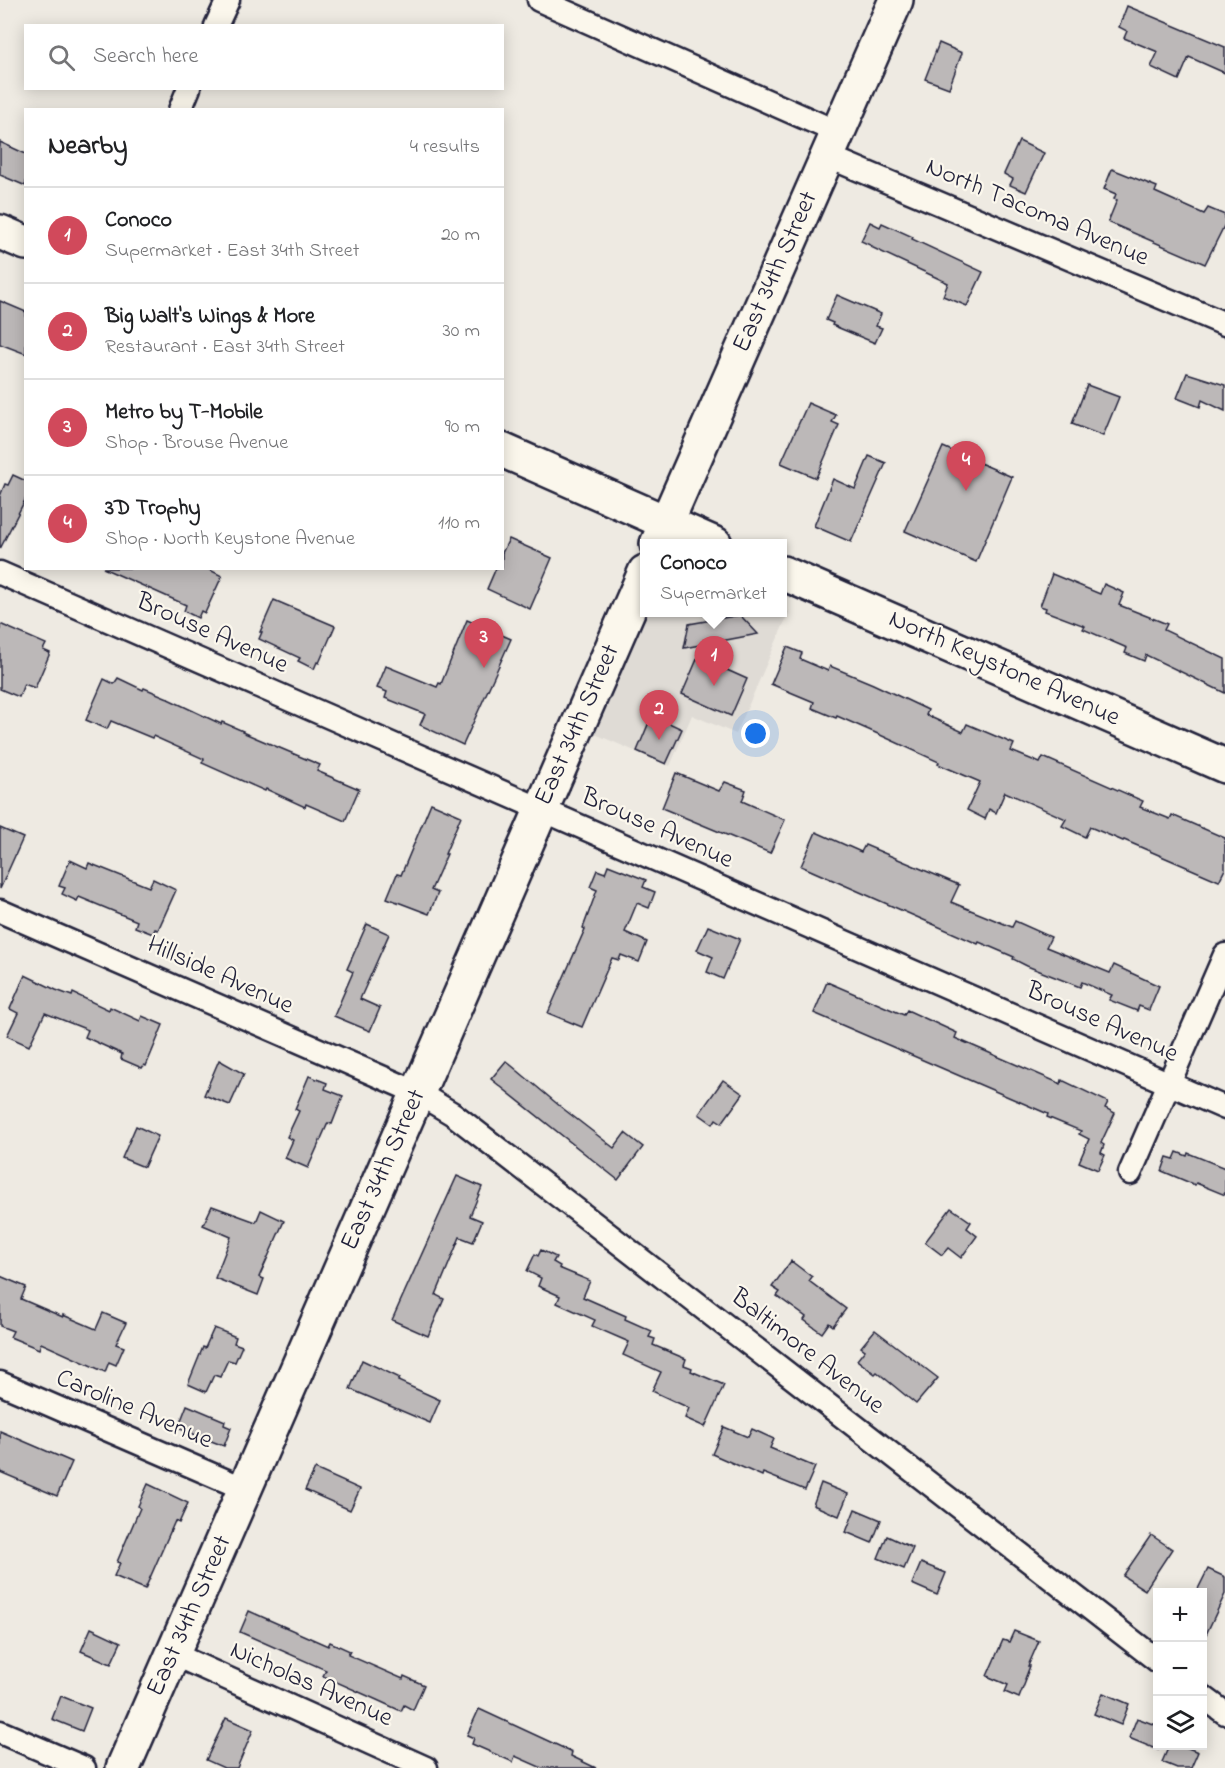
<!DOCTYPE html>
<html lang="en">
<head>
<meta charset="utf-8">
<style>
  :root { --surface:#fff; --page:#f2f2f2; --text:#202124; --muted:#757577; --line:#e0e0e0; --accent:#d1495b }
  body { margin:0; font-family:"Indie Flower",sans-serif; background:var(--page); color:var(--text) }
  .controls { position:absolute; right:18px; bottom:18px; display:grid; overflow:hidden; border-radius:0px; box-shadow:0 3px 15px #0003 }
  .controls button { width:54px; height:54px; display:grid; place-items:center; padding:0; border:0; border-bottom:2px solid var(--line); background:var(--surface); color:var(--text); font:30px sans-serif }
  .you { position:absolute; left:756px; top:734px; width:21px; height:21px; margin:-15px; border:4px solid #fff; border-radius:50%; background:#1a73e8; box-shadow:0 0 0 9px #1a73e833 }
  .badge { display:grid; place-items:center; width:39px; height:39px; border-radius:50%; background:var(--accent); color:#fff; font-size:20px; font-weight:700 }
  .pin { position:absolute; translate:-50% -50px; filter:drop-shadow(0 2px 3px #0008) }
  .pin::after { content:''; position:absolute; top:32px; width:21px; height:18px; background:inherit; clip-path:polygon(0 0,100% 0,50% 100%) }
  .popup { position:absolute; left:640px; top:539px; width:147px; height:78px; box-sizing:border-box; display:grid; place-content:center; border-radius:0px; background:var(--surface); filter:drop-shadow(0 2px 4px #0005); font-size:20px; white-space:nowrap; color:var(--muted) }
  .popup b { font-size:22px; color:var(--text) }
  .popup::after { content:''; position:absolute; left:50%; top:100%; margin-left:-12px; border:12px solid transparent; border-top-color:var(--surface) }
  .list { margin:0; padding:0; list-style:none }
  h2 { display:flex; justify-content:space-between; align-items:center; height:78px; margin:0; padding:0 24px; font-size:26px }
  h2 small { font-size:20px; font-weight:400; color:var(--muted) }
  .list li { display:grid; grid-template-columns:39px 1fr auto; gap:18px; align-items:center; box-sizing:border-box; height:96px; padding:0 24px; border-top:2px solid var(--line) }
  .list b { display:block; font-size:22px; white-space:nowrap }
  .list p { margin:0; font-size:20px; white-space:nowrap; color:var(--muted) }
  .list em { font-size:20px; font-style:normal; color:var(--muted) }
  .icon { flex:none; width:33px; height:33px; fill:none; stroke:currentColor; stroke-width:2; stroke-linecap:round; stroke-linejoin:round }
  .map { position:relative; flex:none; width:1225px; height:1768px; overflow:hidden }
  .search { position:absolute; background:var(--surface); box-shadow:0 3px 15px #0003; left:24px; top:24px; width:480px; height:66px; display:flex; align-items:center; gap:15px; box-sizing:border-box; padding:0 21px; border-radius:0px; color:var(--muted); font-size:22px }
  .panel { position:absolute; background:var(--surface); box-shadow:0 3px 15px #0003; left:24px; top:108px; width:480px; height:462px; border-radius:0px }
  .map>svg:first-child { display:block }
  .built { fill:#dfdbd5 }
  .building { fill:#bcb8b8; stroke:#22223b; stroke-width:1.5 }
  .lines { fill:none; stroke-linecap:round; stroke-linejoin:round }
  .street-casing { stroke:#22223b; stroke-width:27 }
  .secondary-casing { stroke:#22223b; stroke-width:38 }
  .primary-casing { stroke:#22223b; stroke-width:38 }
  .street { stroke:#fbf7ec; stroke-width:22 }
  .secondary { stroke:#fbf7ec; stroke-width:33 }
  .primary { stroke:#fbf7ec; stroke-width:33 }
  .labels { text-anchor:middle; dominant-baseline:central; stroke-width:4.5; stroke-linejoin:round; paint-order:stroke }
  .street-label { font-size:26px; fill:#22223b; stroke:#fbf7ec }
</style>
</head>
<body>
<div class="map">
<svg width="1225" height="1768" viewBox="0 0 1225 1768">
  <rect width="100%" height="100%" fill="#eeeae2"/>
  <filter id="ink" filterUnits="userSpaceOnUse"><feTurbulence type="fractalNoise" baseFrequency=".0167" numOctaves="2"/><feDisplacementMap in="SourceGraphic" scale="12" xChannelSelector="R" yChannelSelector="G"/><feConvolveMatrix kernelMatrix="1 2 1 2 8 2 1 2 1" color-interpolation-filters="sRGB"/></filter>
  <g filter="url(#ink)">
    <polygon class="built" points="783,609 789,612 736,734 692,715 670,766 595,734 647,613 783,612"/>
    <g class="building">
      <polygon points="1127,6 1225,47 1225,73 1189,57 1179,80 1151,67 1158,52 1124,38 1127,31 1119,27"/>
      <polygon points="939,43 962,53 949,88 925,79"/>
      <polygon points="1019,141 1044,153 1026,192 1010,185 1013,179 1004,174"/>
      <polygon points="0,142 26,154 26,186 0,175"/>
      <polygon points="1112,169 1157,187 1155,192 1204,214 1208,208 1225,215 1225,224 1205,264 1108,222 1117,200 1114,199 1116,194 1104,189"/>
      <polygon points="870,222 880,227 882,223 913,237 912,239 983,272 967,306 943,296 948,283 871,247 872,246 861,241"/>
      <polygon points="837,295 881,314 876,326 882,328 875,343 832,325 833,323 826,320"/>
      <polygon points="0,301 26,312 26,354 0,344"/>
      <polygon points="1187,373 1225,385 1225,411 1202,400 1200,407 1177,398"/>
      <polygon points="1087,385 1119,397 1103,436 1072,424"/>
      <polygon points="808,403 836,415 832,422 839,425 816,478 781,463"/>
      <polygon points="943,447 1012,477 976,562 905,531"/>
      <polygon points="869,456 886,463 851,542 814,526 833,479 855,489"/>
      <polygon points="13,475 26,481 26,498 0,549 0,496 5,484 8,485"/>
      <polygon points="509,539 552,558 530,609 487,589 496,568 502,568 502,553"/>
      <polygon points="103,568 206,568 222,576 205,613 201,611 198,618 184,611 186,605"/>
      <polygon points="1052,574 1100,594 1104,584 1124,593 1119,605 1167,624 1164,630 1225,659 1225,693 1146,655 1144,661 1125,653 1127,648 1083,629 1085,626 1045,611 1046,608 1040,606"/>
      <polygon points="274,600 335,626 319,663 317,662 314,669 298,661 300,658 259,639 262,632 260,632"/>
      <polygon points="740,615 758,634 684,648 689,624"/>
      <polygon points="467,620 511,639 463,745 420,725 425,714 385,698 387,692 377,688 386,666 437,687 439,683 441,684"/>
      <polygon points="0,624 46,644 43,650 50,653 35,688 24,684 19,697 0,689"/>
      <polygon points="787,647 802,653 800,659 828,671 830,666 873,684 928,710 926,715 963,732 967,724 1014,744 1011,751 1040,763 1043,757 1143,801 1140,807 1170,819 1172,815 1225,838 1225,869 1219,881 1124,840 1123,841 1090,827 1085,837 1062,826 1066,819 1005,792 996,813 989,809 985,819 967,810 980,782 938,764 939,762 878,734 837,716 836,718 812,708 814,702 771,684"/>
      <polygon points="698,657 747,679 731,716 682,694"/>
      <polygon points="118,678 143,690 144,688 168,698 168,699 221,724 222,722 243,731 242,732 320,765 317,771 359,789 345,821 306,804 305,807 266,789 265,791 202,763 204,759 153,736 152,738 111,721 107,729 86,720 104,679 114,684"/>
      <polygon points="652,715 682,729 666,764 637,751"/>
      <polygon points="676,773 719,791 725,782 746,790 742,801 785,820 770,853 662,808"/>
      <polygon points="431,803 461,816 445,854 447,854 431,890 438,893 429,914 387,898 397,874 401,875"/>
      <polygon points="0,828 23,838 0,889"/>
      <polygon points="816,832 861,852 865,845 959,885 951,902 1012,927 1015,921 1051,937 1046,947 1110,973 1114,965 1159,986 1149,1010 1139,1006 1137,1011 1109,1000 1112,995 1082,982 1080,987 1027,966 1013,959 1014,957 979,942 978,944 801,866"/>
      <polygon points="70,860 87,868 89,863 149,887 153,879 176,890 158,930 155,929 153,934 135,927 137,921 79,897 77,901 62,894 65,888 59,886"/>
      <polygon points="608,865 646,880 643,887 655,892 649,908 637,903 625,932 647,942 639,962 621,955 619,960 612,958 582,1027 548,1013 585,929 583,928 597,890 590,887 597,870 605,873"/>
      <polygon points="367,924 389,934 360,999 380,1008 370,1031 334,1016 353,972 347,969"/>
      <polygon points="708,926 740,939 723,979 707,972 713,957 697,950"/>
      <polygon points="25,975 56,990 72,996 73,993 109,1010 110,1007 140,1021 142,1016 163,1025 146,1066 144,1065 142,1068 121,1059 122,1054 85,1037 88,1030 45,1013 29,1046 7,1036 18,1013 10,1009"/>
      <polygon points="827,982 904,1015 907,1010 957,1033 955,1038 1061,1084 1062,1080 1108,1102 1105,1108 1115,1113 1101,1143 1104,1145 1101,1153 1105,1155 1098,1170 1079,1162 1089,1139 1079,1134 1081,1131 1047,1117 1048,1114 814,1013"/>
      <polygon points="219,1060 244,1074 230,1105 204,1095"/>
      <polygon points="506,1061 561,1107 614,1148 625,1133 643,1147 618,1180 491,1079"/>
      <polygon points="309,1076 327,1083 325,1089 343,1096 332,1124 328,1123 308,1168 285,1158 293,1140 287,1137 299,1111 295,1109"/>
      <polygon points="723,1080 743,1094 722,1123 716,1119 713,1124 699,1114"/>
      <polygon points="136,1126 158,1136 144,1167 122,1158"/>
      <polygon points="1177,1152 1187,1156 1188,1153 1225,1168 1225,1195 1196,1183 1195,1185 1162,1171 1167,1157 1174,1159"/>
      <polygon points="457,1176 482,1187 470,1216 482,1221 473,1242 460,1237 436,1295 444,1299 428,1336 392,1320"/>
      <polygon points="212,1206 256,1222 261,1210 284,1221 259,1277 264,1279 258,1295 215,1278 231,1237 203,1225"/>
      <polygon points="951,1208 971,1222 967,1228 977,1236 961,1258 948,1248 942,1255 925,1242"/>
      <polygon points="541,1250 556,1257 553,1262 560,1266 559,1268 590,1281 583,1297 626,1316 625,1319 652,1331 649,1337 655,1339 653,1345 686,1359 684,1365 692,1368 691,1371 724,1385 705,1427 685,1418 689,1408 652,1391 661,1372 623,1355 629,1342 592,1326 595,1320 557,1303 560,1296 538,1286 541,1278 527,1271 535,1254 538,1256"/>
      <polygon points="791,1261 812,1277 809,1281 846,1309 833,1326 829,1323 822,1333 804,1320 806,1317 777,1296 780,1292 772,1287"/>
      <polygon points="0,1276 26,1287 21,1299 63,1317 63,1315 96,1329 103,1313 126,1323 116,1344 124,1347 116,1365 109,1362 105,1372 41,1343 39,1349 10,1337 13,1331 0,1326"/>
      <polygon points="214,1328 236,1337 234,1343 242,1346 235,1362 228,1360 220,1377 214,1375 206,1392 188,1384 203,1347 205,1348"/>
      <polygon points="875,1330 938,1378 916,1404 877,1372 875,1374 857,1360 865,1350 861,1347"/>
      <polygon points="362,1360 400,1378 398,1381 440,1400 430,1423 350,1389"/>
      <polygon points="187,1405 225,1421 224,1425 231,1428 224,1446 178,1428"/>
      <polygon points="724,1427 748,1437 752,1429 774,1439 770,1448 815,1467 805,1490 763,1473 762,1476 712,1454"/>
      <polygon points="0,1431 72,1462 57,1496 0,1472"/>
      <polygon points="315,1469 360,1489 350,1510 305,1490"/>
      <polygon points="821,1483 848,1494 839,1516 813,1505"/>
      <polygon points="148,1484 188,1503 179,1523 175,1521 145,1589 114,1576 120,1563 117,1562 140,1508 138,1506"/>
      <polygon points="855,1509 881,1520 872,1543 846,1532"/>
      <polygon points="1151,1535 1172,1549 1145,1590 1123,1576"/>
      <polygon points="887,1536 913,1548 904,1569 878,1558"/>
      <polygon points="921,1563 946,1573 937,1595 912,1584"/>
      <polygon points="1208,1569 1225,1577 1225,1594 1203,1641 1203,1593 1196,1593"/>
      <polygon points="249,1611 328,1646 330,1642 350,1651 348,1655 403,1679 404,1676 424,1685 413,1710 404,1705 401,1711 377,1700 323,1676 326,1670 240,1632"/>
      <polygon points="91,1628 121,1642 111,1664 81,1651"/>
      <polygon points="1014,1631 1039,1641 1028,1666 1030,1666 1025,1679 1026,1680 1019,1698 1005,1692 1008,1685 987,1676 1003,1640 1009,1642"/>
      <polygon points="1103,1693 1129,1704 1121,1725 1094,1714"/>
      <polygon points="61,1696 91,1708 82,1731 52,1719"/>
      <polygon points="479,1709 572,1752 571,1756 596,1768 542,1768 515,1756 513,1762 472,1744 474,1738 467,1735"/>
      <polygon points="226,1718 253,1730 237,1768 224,1768 206,1760"/>
      <polygon points="1137,1718 1158,1726 1158,1750 1129,1738"/>
      <polygon points="1169,1746 1183,1746 1198,1752 1191,1768 1177,1768 1162,1762"/>
    </g>
    <g class="lines">
      <defs>
        <g id="street">
          <polyline points="539,0 837,132"/>
          <polyline points="216,26 228,0"/>
          <polyline points="180,110 189,88"/>
          <polyline points="827,156 1225,324"/>
          <polyline points="0,573 1225,1108"/>
          <polyline points="0,911 418,1093 453,1114 1158,1661"/>
          <polyline points="1130,1173 1225,955"/>
          <polyline points="0,1383 245,1489"/>
          <polyline points="173,1654 426,1768"/>
          <polyline points="1202,1696 1225,1713"/>
          <polyline points="0,1732 84,1768"/>
        </g>
        <g id="secondary">
          <polyline points="657,544 896,0"/>
          <polyline points="123,1768 645,572"/>
        </g>
        <g id="primary">
          <polyline points="0,232 26,243"/>
          <polyline points="502,450 715,544"/>
          <polyline points="783,573 1225,766"/>
        </g>
      </defs>
      <use href="#street" class="street-casing"/>
      <use href="#secondary" class="secondary-casing"/>
      <use href="#primary" class="primary-casing"/>
      <use href="#street" class="street"/>
      <use href="#secondary" class="secondary"/>
      <use href="#primary" class="primary"/>
    </g>
  </g>
  <g class="labels">
    <g class="street-label">
      <text transform="translate(1037 213) rotate(23)">North Tacoma Avenue</text>
      <text transform="translate(776 272) rotate(-66)">East 34th Street</text>
      <text transform="translate(212 634) rotate(24)">Brouse Avenue</text>
      <text transform="translate(1004 669) rotate(24)">North Keystone Avenue</text>
      <text transform="translate(578 725) rotate(-66)">East 34th Street</text>
      <text transform="translate(657 829) rotate(24)">Brouse Avenue</text>
      <text transform="translate(220 976) rotate(24)">Hillside Avenue</text>
      <text transform="translate(1102 1023) rotate(24)">Brouse Avenue</text>
      <text transform="translate(384 1170) rotate(-66)">East 34th Street</text>
      <text transform="translate(807 1352) rotate(38)">Baltimore Avenue</text>
      <text transform="translate(134 1410) rotate(23)">Caroline Avenue</text>
      <text transform="translate(190 1616) rotate(-66)">East 34th Street</text>
      <text transform="translate(311 1685) rotate(24)">Nicholas Avenue</text>
    </g>
  </g>
</svg>
<div class="controls">
<button>+</button>
<button>−</button>
<button><svg class="icon" aria-label="layers" viewBox="0 0 24 24"><path d="M12 4l9 5-9 5-9-5zM3 14l9 5 9-5"/></svg></button>
</div>
<div class="you"></div>
<div class="pin badge" style="left:714px;top:686px">1</div>
<div class="popup"><b>Conoco</b>Supermarket</div>
<div class="pin badge" style="left:659px;top:740px">2</div>
<div class="pin badge" style="left:484px;top:668px">3</div>
<div class="pin badge" style="left:966px;top:491px">4</div>
<div class="search"><svg class="icon" aria-label="search" viewBox="0 0 24 24"><circle cx="10" cy="10" r="6"/><path d="M15 15l6 6"/></svg>Search here</div>
<section class="panel">
<h2>Nearby<small>4 results</small></h2>
<ul class="list">
<li><span class="badge">1</span><div><b>Conoco</b><p>Supermarket · East 34th Street</p></div><em>20 m</em></li>
<li><span class="badge">2</span><div><b>Big Walt's Wings &amp; More</b><p>Restaurant · East 34th Street</p></div><em>30 m</em></li>
<li><span class="badge">3</span><div><b>Metro by T-Mobile</b><p>Shop · Brouse Avenue</p></div><em>90 m</em></li>
<li><span class="badge">4</span><div><b>3D Trophy</b><p>Shop · North Keystone Avenue</p></div><em>110 m</em></li>
</ul>
</section>
</div>
</body>
</html>
